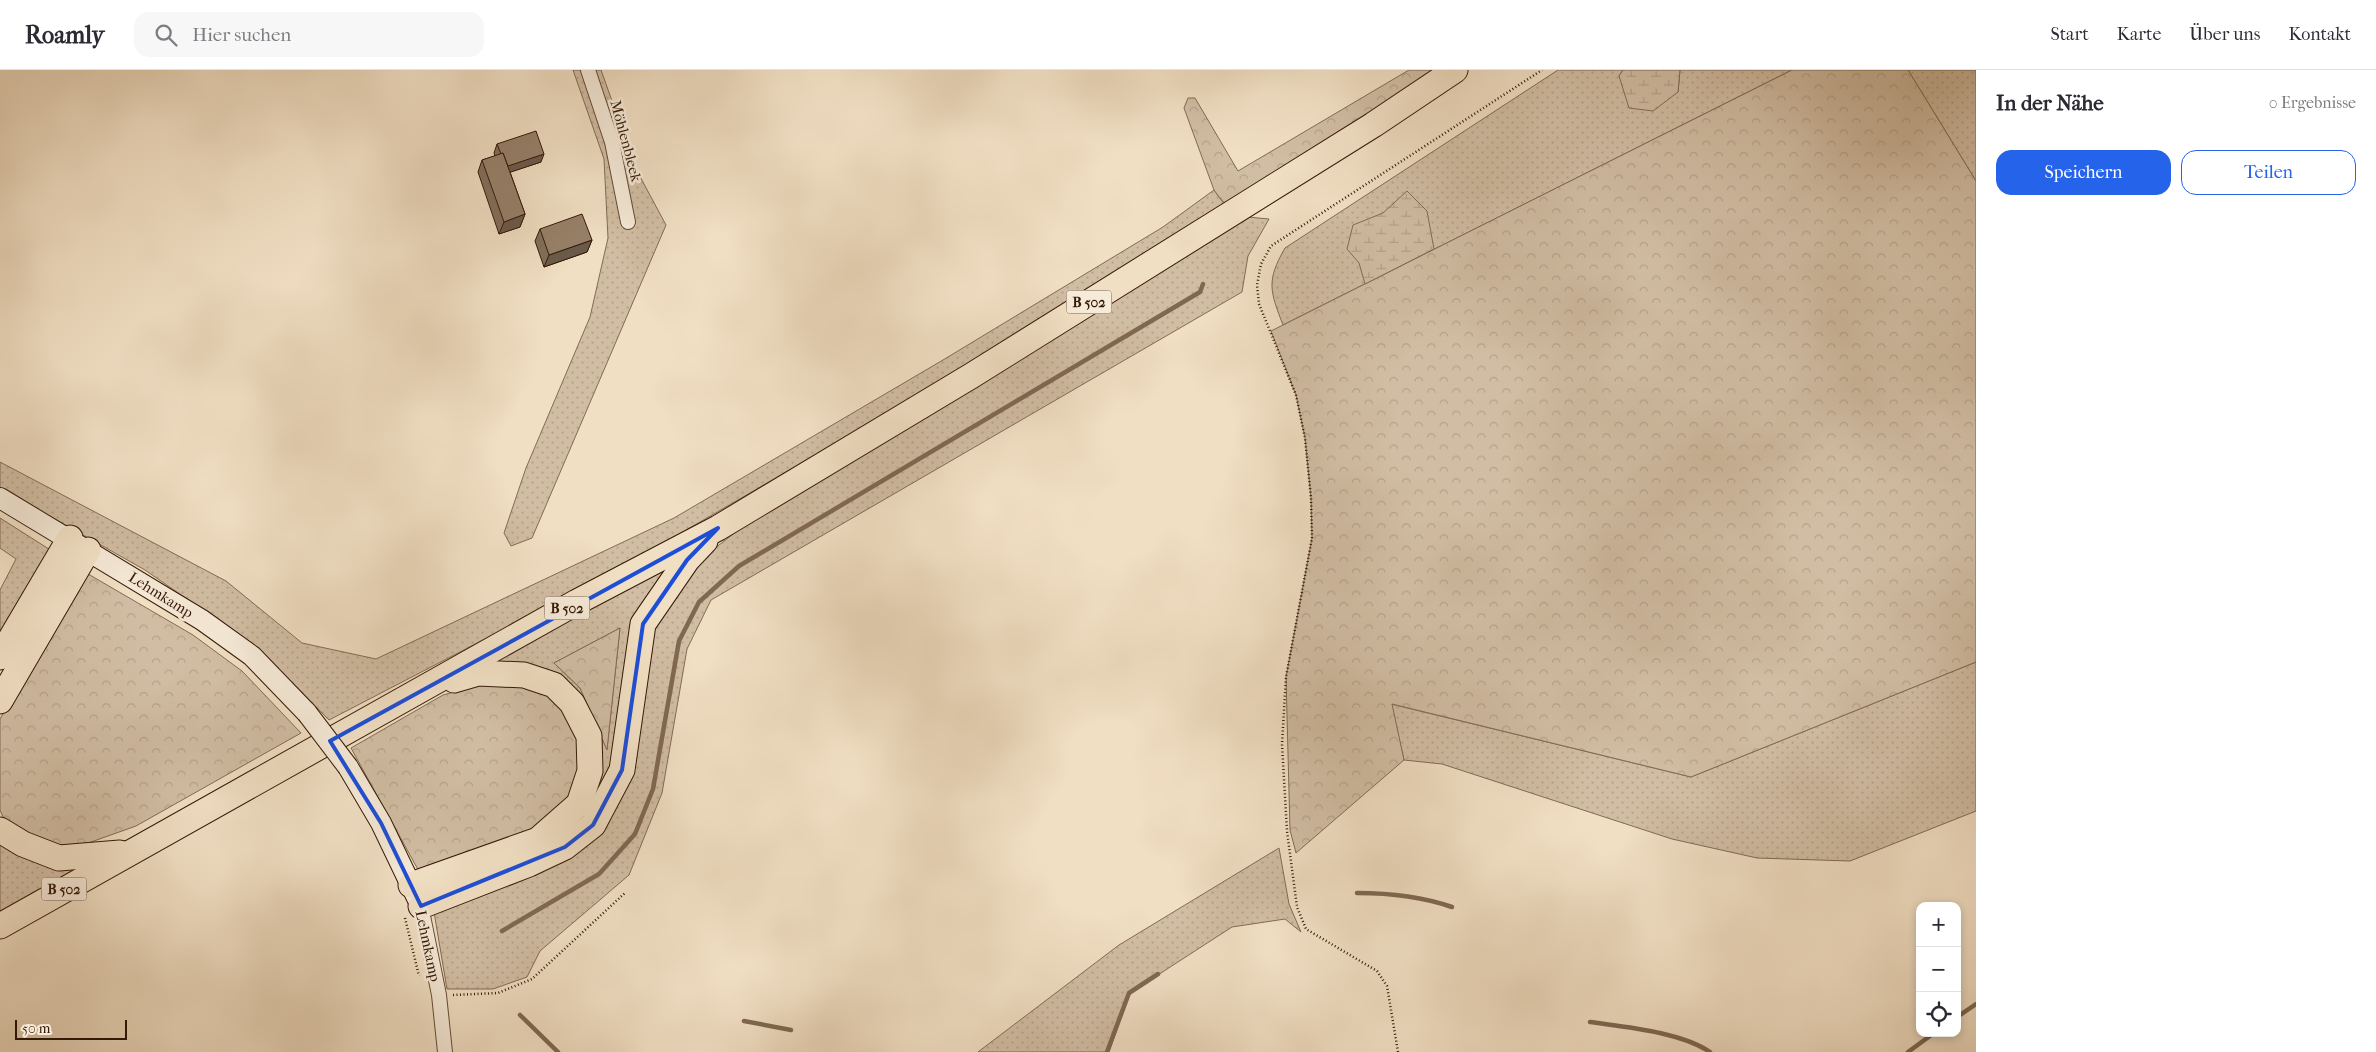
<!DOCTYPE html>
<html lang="de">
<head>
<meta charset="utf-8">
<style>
  :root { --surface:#fff; --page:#f7f7f7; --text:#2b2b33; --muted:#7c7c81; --line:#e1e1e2; --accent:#2563eb }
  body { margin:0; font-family:"IM FELL French Canon",serif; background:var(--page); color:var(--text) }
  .controls { position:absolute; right:15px; bottom:15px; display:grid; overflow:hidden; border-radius:10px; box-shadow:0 2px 8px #0003 }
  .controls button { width:45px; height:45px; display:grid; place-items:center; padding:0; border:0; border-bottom:1px solid var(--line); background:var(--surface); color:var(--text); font:25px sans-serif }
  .scale { position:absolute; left:15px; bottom:12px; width:112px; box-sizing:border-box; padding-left:5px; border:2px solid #341907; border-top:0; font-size:14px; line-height:18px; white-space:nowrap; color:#341907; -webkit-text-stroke:4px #f6ead8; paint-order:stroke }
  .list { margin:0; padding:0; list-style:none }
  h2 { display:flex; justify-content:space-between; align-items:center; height:65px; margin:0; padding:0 20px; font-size:21px }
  h2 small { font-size:16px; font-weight:400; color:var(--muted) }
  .actions { display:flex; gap:10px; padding:15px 20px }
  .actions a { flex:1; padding:11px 0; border:1px solid var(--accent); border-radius:15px; text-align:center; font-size:18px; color:var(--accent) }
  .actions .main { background:var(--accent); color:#fff }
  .icon { flex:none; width:28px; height:28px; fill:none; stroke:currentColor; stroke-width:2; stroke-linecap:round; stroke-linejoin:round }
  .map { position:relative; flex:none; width:1976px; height:982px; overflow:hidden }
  header { display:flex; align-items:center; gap:30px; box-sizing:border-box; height:70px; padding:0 25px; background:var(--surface); border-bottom:1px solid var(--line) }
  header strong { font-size:24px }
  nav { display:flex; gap:28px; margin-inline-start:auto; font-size:18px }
  .search { width:350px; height:45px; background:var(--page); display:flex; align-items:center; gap:12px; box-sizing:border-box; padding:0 18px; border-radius:15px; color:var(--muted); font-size:19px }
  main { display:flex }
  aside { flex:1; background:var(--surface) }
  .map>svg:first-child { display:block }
  .grass { fill:url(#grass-dots); stroke:#826b55; fill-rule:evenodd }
  .forest { fill:url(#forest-crowns); stroke:#826b55 }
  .wetland { fill:url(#wetland-marsh); stroke:#826b55 }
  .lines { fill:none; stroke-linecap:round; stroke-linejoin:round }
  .stream { stroke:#7f6851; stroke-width:4.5 }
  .street-casing { stroke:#634a36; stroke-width:16 }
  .secondary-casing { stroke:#341907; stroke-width:22 }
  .highway-casing { stroke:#341907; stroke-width:27 }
  .path { stroke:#341907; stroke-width:2.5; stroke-dasharray:1 2.5; stroke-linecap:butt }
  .street { stroke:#f6ead8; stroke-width:14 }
  .secondary { stroke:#f6ead8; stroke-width:20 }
  .highway { stroke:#f1dfc3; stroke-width:25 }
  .secondary-bridge-casing { stroke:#341907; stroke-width:22; stroke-linecap:butt }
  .secondary-bridge { stroke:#f6ead8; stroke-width:20 }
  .wall { fill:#816e5a; stroke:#341907 }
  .shaded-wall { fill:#695a4a; stroke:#341907 }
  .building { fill:#968069; stroke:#341907 }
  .marked { fill:none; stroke:#1d4ed8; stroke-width:4; stroke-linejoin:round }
  .labels { text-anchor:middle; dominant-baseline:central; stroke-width:5; stroke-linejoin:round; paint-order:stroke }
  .shield { fill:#f6ead8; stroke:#6e5846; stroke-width:1 }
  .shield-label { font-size:14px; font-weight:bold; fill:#341907 }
  .street-label { font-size:15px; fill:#341907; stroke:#f6ead8 }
</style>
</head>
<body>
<header>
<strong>Roamly</strong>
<div class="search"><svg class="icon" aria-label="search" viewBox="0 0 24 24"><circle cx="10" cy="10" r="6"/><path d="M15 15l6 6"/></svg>Hier suchen</div>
<nav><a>Start</a><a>Karte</a><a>Über uns</a><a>Kontakt</a></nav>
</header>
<main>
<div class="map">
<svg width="1976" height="982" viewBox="0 0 1976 982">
  <defs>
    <pattern id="grass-dots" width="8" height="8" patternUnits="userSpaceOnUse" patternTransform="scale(1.25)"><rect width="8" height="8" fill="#d1bda3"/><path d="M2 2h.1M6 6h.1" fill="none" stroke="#b4a28b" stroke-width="1.8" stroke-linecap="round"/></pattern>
    <pattern id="forest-crowns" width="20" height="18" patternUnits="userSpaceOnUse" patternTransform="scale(1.25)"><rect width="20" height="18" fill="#d1bda3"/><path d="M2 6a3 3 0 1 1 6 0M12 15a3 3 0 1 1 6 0" fill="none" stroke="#b4a28b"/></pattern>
    <pattern id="wetland-marsh" width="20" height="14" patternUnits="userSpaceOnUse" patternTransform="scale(1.25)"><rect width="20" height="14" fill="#d1bda3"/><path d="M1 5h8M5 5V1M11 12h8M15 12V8" fill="none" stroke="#b4a28b"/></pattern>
  </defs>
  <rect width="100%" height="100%" fill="#f1dfc3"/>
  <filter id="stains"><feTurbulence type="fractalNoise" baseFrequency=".004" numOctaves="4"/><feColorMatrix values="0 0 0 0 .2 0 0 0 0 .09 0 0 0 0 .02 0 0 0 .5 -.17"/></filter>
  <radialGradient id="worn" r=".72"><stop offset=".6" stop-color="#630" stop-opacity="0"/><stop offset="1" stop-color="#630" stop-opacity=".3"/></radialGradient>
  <g class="grass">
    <polygon points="573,0 601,0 637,101 666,155 532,468 511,476 504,463 526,398 590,247 608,168 604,89"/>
    <path d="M1558,0H1623L1619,6L1678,22L1680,0H1792L1283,255C1270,221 1266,211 1285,178Z"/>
    <polygon points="1908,0 1976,0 1976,111"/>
    <polygon points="1214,120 1222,131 1231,136 931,318 612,503 329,650 258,578 145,500 0,418 0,392 226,511 302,573 376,589 674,448 943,290 1163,157"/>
    <polygon points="1248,147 1269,149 1248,186 1242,222 711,530 687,579 662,723 629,805 540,881 527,907 493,919 447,919 434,842 629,701 653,558 691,497 742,457"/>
    <polygon points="0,448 52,481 0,576 0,520 16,489 0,478"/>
    <path d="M686,481L663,509L612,706L551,772L481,594ZM620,558L607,679L580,618L554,593Z"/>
    <polygon points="1976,592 1976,741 1850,791 1757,788 1672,769 1442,694 1404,690 1391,634 1691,707"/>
    <polygon points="0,763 93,791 0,844"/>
    <polygon points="1279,778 1289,834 1301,862 1285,849 1232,857 1130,923 1109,982 978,982 1119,875"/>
  </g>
  <g class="forest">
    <polygon points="1409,0 1439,0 1231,136 1222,131 1214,120 1184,38 1188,28 1195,28 1238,101"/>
    <polygon points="1792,0 1908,0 1976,111 1976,592 1691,707 1392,634 1404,690 1296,783 1290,760 1286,607 1312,468 1311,428 1305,368 1296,325 1271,261"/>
    <polygon points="83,501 193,565 242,601 301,663 136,756 77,777 35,771 3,747 0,740 0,649"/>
    <polygon points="620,558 607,680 580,618 554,593"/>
    <polygon points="497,610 538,617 559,630 584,676 569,735 539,763 421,805 351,678 443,625"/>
  </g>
  <g class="wetland">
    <polygon points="1623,0 1680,0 1678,22 1653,41 1629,38 1619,6"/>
    <polygon points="1407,121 1427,141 1434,179 1365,214 1359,193 1347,179 1353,155 1383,143"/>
  </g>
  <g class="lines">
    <g class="stream">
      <path d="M1357,823C1389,823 1420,826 1452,837"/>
      <polyline points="502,861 599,804 635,764 653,719 679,571 699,532 739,496 1200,222 1203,214"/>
      <polyline points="520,945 558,982"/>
      <polyline points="1957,947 1976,934"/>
      <polyline points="744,951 791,960"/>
      <path d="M1590,952C1625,957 1681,962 1710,982"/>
      <polyline points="1107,982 1129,923 1158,904"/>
      <polyline points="1908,982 1934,963"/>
    </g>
    <defs>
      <g id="street">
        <polyline points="588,0 612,72 628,152"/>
        <polyline points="421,836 439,925 445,982"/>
      </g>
      <g id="secondary">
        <polyline points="0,428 202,550 252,586 307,643"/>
        <polyline points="348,697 381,753 417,828"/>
      </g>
      <g id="highway">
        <polyline points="0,587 70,468"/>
        <polyline points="0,631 88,480"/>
        <polyline points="0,760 23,774 59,788 120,783"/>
        <polyline points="411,815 538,770 579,734 590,701 589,666 572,633 554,615 524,605 478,603 454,610"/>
        <polyline points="421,836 529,794 565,777 593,755 622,700 643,554 687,490 705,471"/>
        <polyline points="0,856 577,532 718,458 971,306 1373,55 1455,0"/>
      </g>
    </defs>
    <use href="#street" class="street-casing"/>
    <use href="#secondary" class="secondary-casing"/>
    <use href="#highway" class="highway-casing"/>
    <g class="path">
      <polyline points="405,848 419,906"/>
      <polyline points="453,925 498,923 532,909 626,822"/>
      <polyline points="1398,982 1387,916 1377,901 1306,859 1297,837 1287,761 1282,674 1286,607 1312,468 1311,428 1305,368 1296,325 1259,234 1257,215 1261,194 1271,176 1542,0"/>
    </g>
    <use href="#street" class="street"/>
    <use href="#secondary" class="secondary"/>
    <use href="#highway" class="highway"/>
    <defs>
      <polyline id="secondary-bridge" points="307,643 348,697"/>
    </defs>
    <use href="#secondary-bridge" class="secondary-bridge-casing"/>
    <use href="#secondary-bridge" class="secondary-bridge"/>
  </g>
  <g class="wall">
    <polygon points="497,74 541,92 510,102 525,144 520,157 499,164 478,102 482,90 495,86 494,83"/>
    <polygon points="540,159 592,170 587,182 544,197 535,171"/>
  </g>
  <g class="shaded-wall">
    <polygon points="544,84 541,92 502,105 505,96"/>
    <polygon points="525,144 520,157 499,164 504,152"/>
    <polygon points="592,170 587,182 544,197 549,185"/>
  </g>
  <g class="building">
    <polygon points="536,61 544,84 508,96 503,83 501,84 497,74"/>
    <polygon points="503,83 525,144 504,152 482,90"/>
    <polygon points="582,144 592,170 549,185 540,159"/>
  </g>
  <path class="marked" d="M718,458L687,490L643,554L622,700L593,755L565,777L421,836L381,753L330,671Z"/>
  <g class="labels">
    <g class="shield">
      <rect x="1066.5" y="220.5" width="45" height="23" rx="4"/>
      <rect x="544.5" y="526.5" width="45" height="23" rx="4"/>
      <rect x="41.5" y="807.5" width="45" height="23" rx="4"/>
    </g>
    <g class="shield-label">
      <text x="1089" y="232">B 502</text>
      <text x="567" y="538">B 502</text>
      <text x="64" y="819">B 502</text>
    </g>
    <g class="street-label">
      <text transform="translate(626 71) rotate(75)">Möhlenbleek</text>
      <text transform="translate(161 525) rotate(32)">Lehmkamp</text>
      <text transform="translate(428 876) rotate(78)">Lehmkamp</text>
    </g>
  </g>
  <rect width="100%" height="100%" filter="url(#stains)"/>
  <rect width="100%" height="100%" fill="url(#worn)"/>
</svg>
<div class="controls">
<button>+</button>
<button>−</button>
<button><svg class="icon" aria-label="locate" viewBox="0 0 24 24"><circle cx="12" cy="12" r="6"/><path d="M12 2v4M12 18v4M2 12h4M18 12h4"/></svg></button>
</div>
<div class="scale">50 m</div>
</div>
<aside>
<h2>In der Nähe<small>0 Ergebnisse</small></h2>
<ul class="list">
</ul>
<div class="actions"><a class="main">Speichern</a><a>Teilen</a></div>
</aside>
</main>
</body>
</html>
